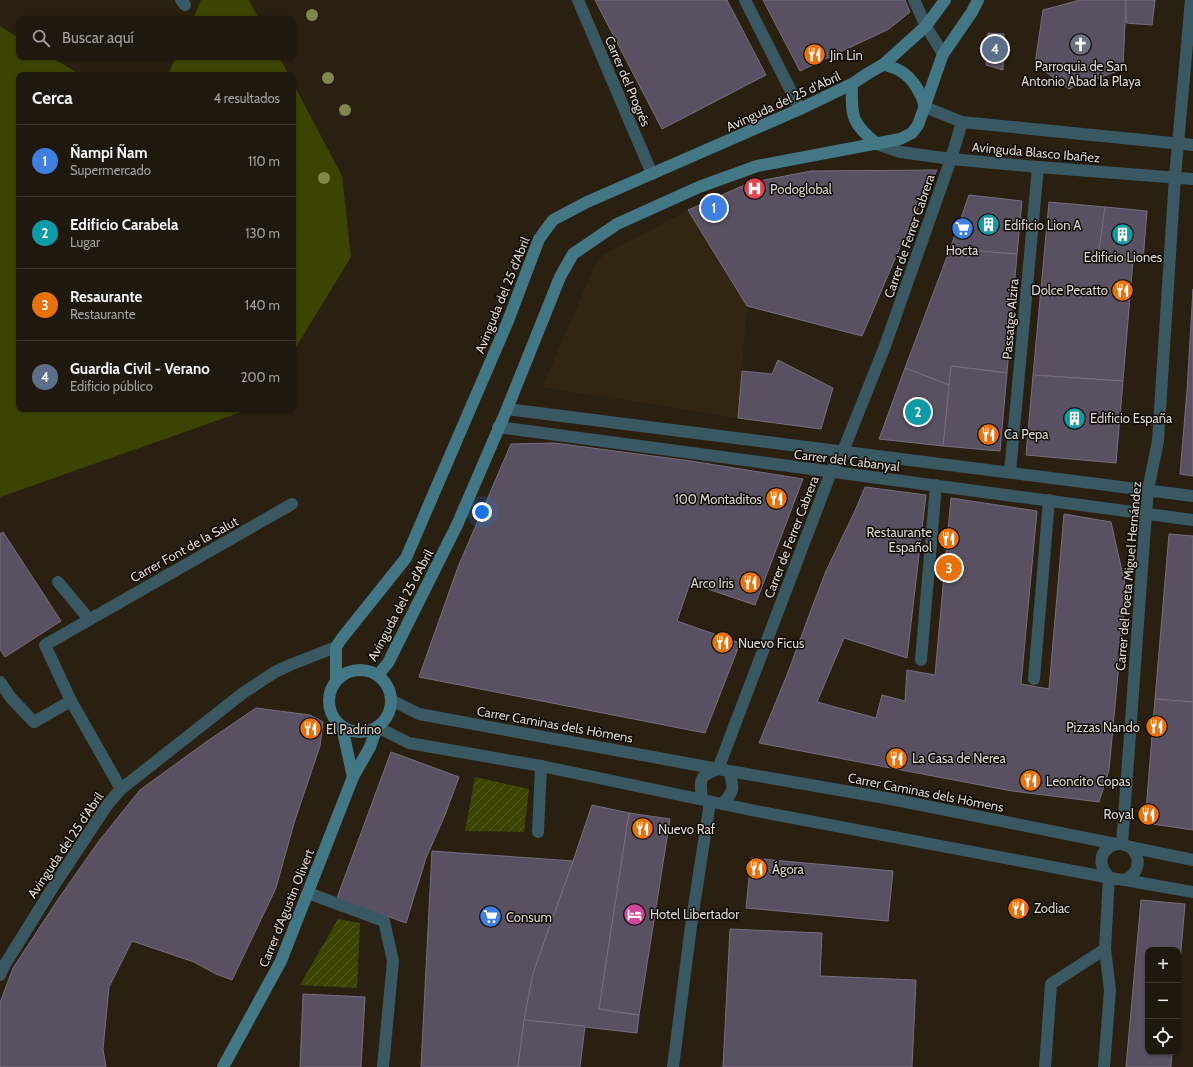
<!DOCTYPE html>
<html lang="es">
<head>
<meta charset="utf-8">
<style>
  :root { --surface:#1f180e; --page:#2c251c; --text:#f1f3f6; --muted:#a1a09e; --line:#3c372e; --accent:#8c9099 }
  body { margin:0; font-family:Cabin,sans-serif; background:var(--page); color:var(--text) }
  .controls { position:absolute; right:12px; bottom:12px; display:grid; overflow:hidden; border-radius:8px; box-shadow:0 1px 3px #0004 }
  .controls button { width:36px; height:36px; display:grid; place-items:center; padding:0; border:0; border-bottom:1px solid var(--line); background:var(--surface); color:var(--text); font:20px sans-serif }
  .you { position:absolute; left:482px; top:512px; width:14px; height:14px; margin:-10px; border:3px solid #fff; border-radius:50%; background:#1a73e8; box-shadow:0 0 0 6px #1a73e833 }
  .badge { display:grid; place-items:center; width:26px; height:26px; border-radius:50%; background:var(--accent); color:#fff; font-size:13px; font-weight:700 }
  .pin { position:absolute; translate:-50% -50%; border:2px solid #fff; box-shadow:0 1px 4px #0006 }
  .list { margin:0; padding:0; list-style:none }
  h2 { display:flex; justify-content:space-between; align-items:center; height:52px; margin:0; padding:0 16px; font-size:17px }
  h2 small { font-size:13px; font-weight:400; color:var(--muted) }
  .list li { display:grid; grid-template-columns:26px 1fr auto; gap:12px; align-items:center; box-sizing:border-box; height:72px; padding:0 16px; border-top:1px solid var(--line) }
  .list b { display:block; font-size:15px; white-space:nowrap }
  .list p { margin:0; font-size:13px; white-space:nowrap; color:var(--muted) }
  .list em { font-size:13px; font-style:normal; color:var(--muted) }
  .icon { flex:none; width:22px; height:22px; fill:none; stroke:currentColor; stroke-width:2; stroke-linecap:round; stroke-linejoin:round }
  .map { position:relative; flex:none; width:1193px; height:1067px; overflow:hidden }
  .search { position:absolute; background:var(--surface); box-shadow:0 1px 3px #0004; left:16px; top:16px; width:280px; height:44px; display:flex; align-items:center; gap:10px; box-sizing:border-box; padding:0 14px; border-radius:8px; color:var(--muted); font-size:15px }
  .panel { position:absolute; background:var(--surface); box-shadow:0 1px 3px #0004; left:16px; top:72px; width:280px; height:340px; border-radius:8px }
  .map>svg:first-child { display:block }
  .built { fill:#322511 }
  .grass { fill:#3b4401 }
  .garden { fill:url(#garden-furrows) }
  .building { fill:#595162; stroke:#766e80 }
  .lines { fill:none; stroke-linecap:round; stroke-linejoin:round }
  .lane { stroke:#395861; stroke-width:12 }
  .street { stroke:#395861; stroke-width:12 }
  .secondary { stroke:#437785; stroke-width:12 }
  .tree { fill:#80864d }
  .labels { text-anchor:middle; dominant-baseline:central; stroke-width:3; stroke-linejoin:round; paint-order:stroke }
  .poi-label { font-size:13px; fill:#ded8cf; stroke:#0f0a05; text-anchor:start }
  .street-label { font-size:13px; fill:#ded8cf; stroke:#0f0a05 }
</style>
</head>
<body>
<div class="map">
<svg width="1193" height="1067" viewBox="0 0 1193 1067">
  <defs>
    <pattern id="garden-furrows" width="10" height="10" patternUnits="userSpaceOnUse"><rect width="10" height="10" fill="#3b4401"/><path d="M-1 1l2-2M0 10L10 0M9 11l2-2" fill="none" stroke="#575e25"/></pattern>
  </defs>
  <rect width="100%" height="100%" fill="#292012"/>
  <polygon class="built" points="688,210 747,306 738,418 542,387 595,266 603,255"/>
  <g class="grass">
    <polygon points="201,0 249,0 259,19 193,19"/>
    <polygon points="0,26 19,38 19,57 51,57 81,75 19,75 19,409 250,409 0,497"/>
    <polygon points="176,57 279,57 289,75 168,75"/>
    <polygon points="293,83 342,176 351,257 293,352"/>
  </g>
  <g class="garden">
    <polygon points="475,777 529,789 524,832 465,831"/>
    <polygon points="338,919 360,923 357,988 300,985"/>
  </g>
  <g class="building">
    <polygon points="595,0 727,0 766,75 662,129"/>
    <polygon points="763,0 905,0 910,12 889,29 800,71"/>
    <polygon points="1080,0 1126,0 1123,69 1069,89 1035,64 1043,10"/>
    <polygon points="1126,0 1155,0 1152,25 1126,23"/>
    <polygon points="988,33 1004,34 1003,70 986,65"/>
    <polygon points="937,170 907,231 862,336 747,306 688,210 749,183 811,171"/>
    <polygon points="969,195 1022,201 1017,254 950,249"/>
    <polygon points="1049,202 1105,207 1098,258 1133,260 1123,381 1033,375"/>
    <polygon points="1105,207 1147,211 1143,261 1098,258"/>
    <polygon points="950,249 1017,254 1007,373 951,366 949,385 905,368"/>
    <polygon points="1193,289 1193,476 1180,474 1187,391"/>
    <polygon points="778,360 833,388 821,429 738,418 742,371 772,374"/>
    <polygon points="951,366 1007,373 1000,451 943,446"/>
    <polygon points="905,368 949,385 943,446 879,439"/>
    <polygon points="1033,375 1123,381 1116,463 1026,455"/>
    <polygon points="554,443 691,461 803,479 755,605 690,583 677,621 740,643 705,733 419,677 458,567 511,444"/>
    <polygon points="865,487 926,495 907,658 844,638 817,702 876,718 882,695 905,701 907,670 935,675 951,498 1037,511 1021,684 1049,689 1064,514 1111,522 1126,589 1109,770 1099,802 1012,791 759,743 787,675 811,610 826,571 854,513"/>
    <polygon points="3,532 61,621 5,657 0,649 0,534"/>
    <polygon points="1169,534 1193,536 1193,702 1155,699"/>
    <polygon points="1155,699 1193,702 1193,830 1145,823"/>
    <polygon points="256,708 310,715 323,722 320,746 294,823 276,888 232,980 216,974 194,962 132,941 109,987 103,1049 106,1067 0,1067 0,1003 13,968 59,898 99,841 140,790 206,742"/>
    <polygon points="391,752 459,777 445,815 426,858 406,923 337,898"/>
    <polygon points="592,805 629,813 599,1009 639,1015 637,1033 524,1020 533,973 573,861"/>
    <polygon points="629,813 670,819 639,1015 599,1009"/>
    <polygon points="432,851 573,861 533,973 524,1020 518,1067 421,1067"/>
    <polygon points="751,858 893,871 888,921 746,908"/>
    <polygon points="1141,900 1185,904 1178,985 1178,950 1148,950 1148,1052 1172,1052 1171,1067 1126,1067"/>
    <polygon points="730,929 822,933 820,976 916,980 912,1067 723,1067"/>
    <polygon points="303,994 365,997 361,1067 300,1067"/>
    <polygon points="524,1020 585,1026 580,1067 518,1067"/>
  </g>
  <g class="lines">
    <g class="lane">
      <polyline points="181,0 185,5"/>
      <polyline points="538,832 541,766"/>
    </g>
    <g class="street">
      <polyline points="578,0 652,174"/>
      <polyline points="745,0 800,109"/>
      <polyline points="914,0 926,26 943,54"/>
      <polyline points="925,107 962,122 1193,145"/>
      <polyline points="877,144 900,152 951,159 1038,167 1193,179"/>
      <polyline points="507,409 1193,496"/>
      <polyline points="498,427 1193,520"/>
      <polyline points="1010,472 1038,167"/>
      <polyline points="58,582 89,619"/>
      <polyline points="921,660 936,485"/>
      <polyline points="1034,679 1049,500"/>
      <polyline points="0,682 11,698 34,722 71,701"/>
      <polyline points="391,700 419,714 718,769 891,799 1116,844 1122,844 1130,847 1193,860"/>
      <polyline points="377,727 409,743 541,766 756,811 1116,879 1125,880 1193,892"/>
      <polyline points="121,789 71,701 45,645 292,504"/>
      <path d="M702,799C700,779 698,777 718,769L831,472L843,451L885,346L951,159L962,122"/>
      <path d="M723,804C735,789 734,789 729,771"/>
      <polyline points="1122,844 1146,513 1148,490 1158,441 1175,177 1191,0"/>
      <path d="M1125,880C1140,873 1142,857 1130,847"/>
      <polyline points="308,893 384,921 393,961 383,1067"/>
      <path d="M1105,949L1109,877C1097,864 1099,850 1116,844"/>
      <polyline points="0,975 4,966 53,887 108,804 121,789 243,693 275,672 290,665 336,647"/>
      <polyline points="673,1067 691,926 710,802"/>
      <polyline points="1045,1067 1051,984 1105,949 1110,990 1104,1067"/>
    </g>
    <g class="secondary">
      <path d="M884,64C889,67 897,68 902,72C913,79 922,94 925,107"/>
      <path d="M852,84C851,118 852,123 877,144"/>
      <circle cx="360" cy="701" r="31"/>
      <polyline points="378,675 388,663 457,525 507,409 560,277 573,254 617,224 699,187 757,166 900,139 912,133 918,125 943,54 972,12 978,0"/>
      <polyline points="336,680 336,647 342,638 406,558 508,321 539,239 553,220 587,202 800,109 852,84 867,74 884,64 926,26 945,0"/>
      <polyline points="342,727 353,777"/>
      <polyline points="223,1067 281,961 353,777 370,747 377,727"/>
    </g>
  </g>
  <g class="tree">
    <circle cx="312" cy="15" r="6"/>
    <circle cx="328" cy="78" r="6"/>
    <circle cx="345" cy="110" r="6"/>
    <circle cx="324" cy="178" r="6"/>
  </g>
  <defs>
    <symbol id="church-disc" viewBox="-11 -11 22 22"><circle r="9.5" fill="#6b7280" stroke="#0f0a05"/><path d="M-1.2-6h2.4v3.5h3.3v2.4h-3.3V6h-2.4V-.1h-3.3v-2.4h3.3Z" fill="#fff"/></symbol>
    <symbol id="restaurant-disc" viewBox="-11 -11 22 22"><circle r="9.5" fill="#e8710a" stroke="#0f0a05"/><path d="M-5-6h1v4h1v-4h1v4h1v-4h1v5L-1.5 .5V6h-2V.5L-5-1ZM5-6V6H3V1.5H1.5Q1.5-4 5-6Z" fill="#fff"/></symbol>
    <symbol id="hospital-disc" viewBox="-11 -11 22 22"><circle r="9.5" fill="#e0444e" stroke="#0f0a05"/><path d="M-5-5h3v3.5h4V-5h3V5h-3V1.5h-4V5h-3Z" fill="#fff"/></symbol>
    <symbol id="building-disc" viewBox="-11 -11 22 22"><circle r="9.5" fill="#0f9aa8" stroke="#0f0a05"/><path d="M-4-6H4V6H1V3H-1V6H-4ZM-2.5-4.3h1.7v1.8h-1.7ZM.8-4.3h1.7v1.8H.8ZM-2.5-1h1.7V.8h-1.7ZM.8-1h1.7V.8H.8Z" fill="#fff"/></symbol>
    <symbol id="supermarket-disc" viewBox="-11 -11 22 22"><circle r="9.5" fill="#3f7fe0" stroke="#0f0a05"/><path d="M-6-5.5h2.5l.6 2H6L4.5 2H-2.5L-4.4-4H-6ZM-1.5 3.2a1.3 1.3 0 1 0 .1 0ZM3 3.2a1.3 1.3 0 1 0 .1 0Z" fill="#fff"/></symbol>
    <symbol id="hotel-disc" viewBox="-11 -11 22 22"><circle r="9.5" fill="#d1479c" stroke="#0f0a05"/><path d="M-6-4.5h1.5V1H6V5H4.5V3h-9V5H-6ZM-4 0a1.8 1.8 0 1 1 3.6 0ZM.5 0V-2.5h3Q6-2.5 6 0Z" fill="#fff"/></symbol>
  </defs>
  <g fill-rule="evenodd">
    <use href="#church-disc" x="1068" y="32" width="25" height="25"/>
    <use href="#restaurant-disc" x="802" y="42" width="25" height="25"/>
    <use href="#hospital-disc" x="742" y="176" width="25" height="25"/>
    <use href="#building-disc" x="976" y="212" width="25" height="25"/>
    <use href="#supermarket-disc" x="950" y="216" width="25" height="25"/>
    <use href="#building-disc" x="1110" y="222" width="25" height="25"/>
    <use href="#restaurant-disc" x="1110" y="278" width="25" height="25"/>
    <use href="#building-disc" x="1062" y="406" width="25" height="25"/>
    <use href="#restaurant-disc" x="976" y="422" width="25" height="25"/>
    <use href="#restaurant-disc" x="764" y="486" width="25" height="25"/>
    <use href="#restaurant-disc" x="936" y="526" width="25" height="25"/>
    <use href="#restaurant-disc" x="738" y="570" width="25" height="25"/>
    <use href="#restaurant-disc" x="710" y="630" width="25" height="25"/>
    <use href="#restaurant-disc" x="1144" y="714" width="25" height="25"/>
    <use href="#restaurant-disc" x="298" y="716" width="25" height="25"/>
    <use href="#restaurant-disc" x="884" y="746" width="25" height="25"/>
    <use href="#restaurant-disc" x="1018" y="768" width="25" height="25"/>
    <use href="#restaurant-disc" x="1136" y="802" width="25" height="25"/>
    <use href="#restaurant-disc" x="630" y="816" width="25" height="25"/>
    <use href="#restaurant-disc" x="744" y="856" width="25" height="25"/>
    <use href="#restaurant-disc" x="1006" y="896" width="25" height="25"/>
    <use href="#hotel-disc" x="622" y="902" width="25" height="25"/>
    <use href="#supermarket-disc" x="478" y="904" width="25" height="25"/>
  </g>
  <g class="labels">
    <g class="poi-label">
      <text x="830" y="55">Jin Lin</text>
      <text x="1081" y="66" text-anchor="middle">Parroquia de San<tspan x="1081" dy="15">Antonio Abad la Playa</tspan></text>
      <text x="770" y="189">Podoglobal</text>
      <text x="1004" y="225">Edificio Lion A</text>
      <text x="962" y="250" text-anchor="middle">Hocta</text>
      <text x="1123" y="257" text-anchor="middle">Edificio Liones</text>
      <text x="1108" y="290" text-anchor="end">Dolce Pecatto</text>
      <text x="1090" y="418">Edificio España</text>
      <text x="1004" y="434">Ca Pepa</text>
      <text x="762" y="499" text-anchor="end">100 Montaditos</text>
      <text x="932" y="532" text-anchor="end">Restaurante<tspan x="932" dy="15">Español</tspan></text>
      <text x="734" y="583" text-anchor="end">Arco Iris</text>
      <text x="738" y="643">Nuevo Ficus</text>
      <text x="1140" y="727" text-anchor="end">Pizzas Nando</text>
      <text x="326" y="729">El Padrino</text>
      <text x="912" y="758">La Casa de Nerea</text>
      <text x="1046" y="781">Leoncito Copas</text>
      <text x="1134" y="814" text-anchor="end">Royal</text>
      <text x="658" y="829">Nuevo Raf</text>
      <text x="772" y="869">Ágora</text>
      <text x="1034" y="908">Zodiac</text>
      <text x="650" y="914">Hotel Libertador</text>
      <text x="506" y="917">Consum</text>
    </g>
    <g class="street-label">
      <text transform="translate(628 81) rotate(67)">Carrer del Progrés</text>
      <text transform="translate(783 101) rotate(-25)">Avinguda del 25 d'Abril</text>
      <text transform="translate(1036 152) rotate(5)">Avinguda Blasco Ibañez</text>
      <text transform="translate(909 236) rotate(-71)">Carrer de Ferrer Cabrera</text>
      <text transform="translate(502 295) rotate(-68)">Avinguda del 25 d'Abril</text>
      <text transform="translate(1010 319) rotate(-85)">Passatge Alzira</text>
      <text transform="translate(847 460) rotate(7)">Carrer del Cabanyal</text>
      <text transform="translate(791 537) rotate(-69)">Carrer de Ferrer Cabrera</text>
      <text transform="translate(184 549) rotate(-29)">Carrer Font de la Salut</text>
      <text transform="translate(1128 576) rotate(-85)">Carrer del Poeta Miguel Hernández</text>
      <text transform="translate(400 605) rotate(-62)">Avinguda del 25 d'Abril</text>
      <text transform="translate(555 724) rotate(10)">Carrer Caminas dels Hòmens</text>
      <text transform="translate(926 792) rotate(11)">Carrer Caminas dels Hòmens</text>
      <text transform="translate(65 845) rotate(-56)">Avinguda del 25 d'Abril</text>
      <text transform="translate(286 908) rotate(-68)">Carrer d'Agustin Olivert</text>
    </g>
  </g>
</svg>
<div class="controls">
<button>+</button>
<button>−</button>
<button><svg class="icon" aria-label="locate" viewBox="0 0 24 24"><circle cx="12" cy="12" r="6"/><path d="M12 2v4M12 18v4M2 12h4M18 12h4"/></svg></button>
</div>
<div class="you"></div>
<div class="pin badge" style="left:714px;top:208px;background:#3f7fe0">1</div>
<div class="pin badge" style="left:918px;top:412px;background:#0f9aa8">2</div>
<div class="pin badge" style="left:949px;top:568px;background:#e8710a">3</div>
<div class="pin badge" style="left:995px;top:49px;background:#5c6f8a">4</div>
<div class="search"><svg class="icon" aria-label="search" viewBox="0 0 24 24"><circle cx="10" cy="10" r="6"/><path d="M15 15l6 6"/></svg>Buscar aquí</div>
<section class="panel">
<h2>Cerca<small>4 resultados</small></h2>
<ul class="list">
<li><span class="badge" style="background:#3f7fe0">1</span><div><b>Ñampi Ñam</b><p>Supermercado</p></div><em>110 m</em></li>
<li><span class="badge" style="background:#0f9aa8">2</span><div><b>Edificio Carabela</b><p>Lugar</p></div><em>130 m</em></li>
<li><span class="badge" style="background:#e8710a">3</span><div><b>Resaurante</b><p>Restaurante</p></div><em>140 m</em></li>
<li><span class="badge" style="background:#5c6f8a">4</span><div><b>Guardia Civil - Verano</b><p>Edificio público</p></div><em>200 m</em></li>
</ul>
</section>
</div>
</body>
</html>
